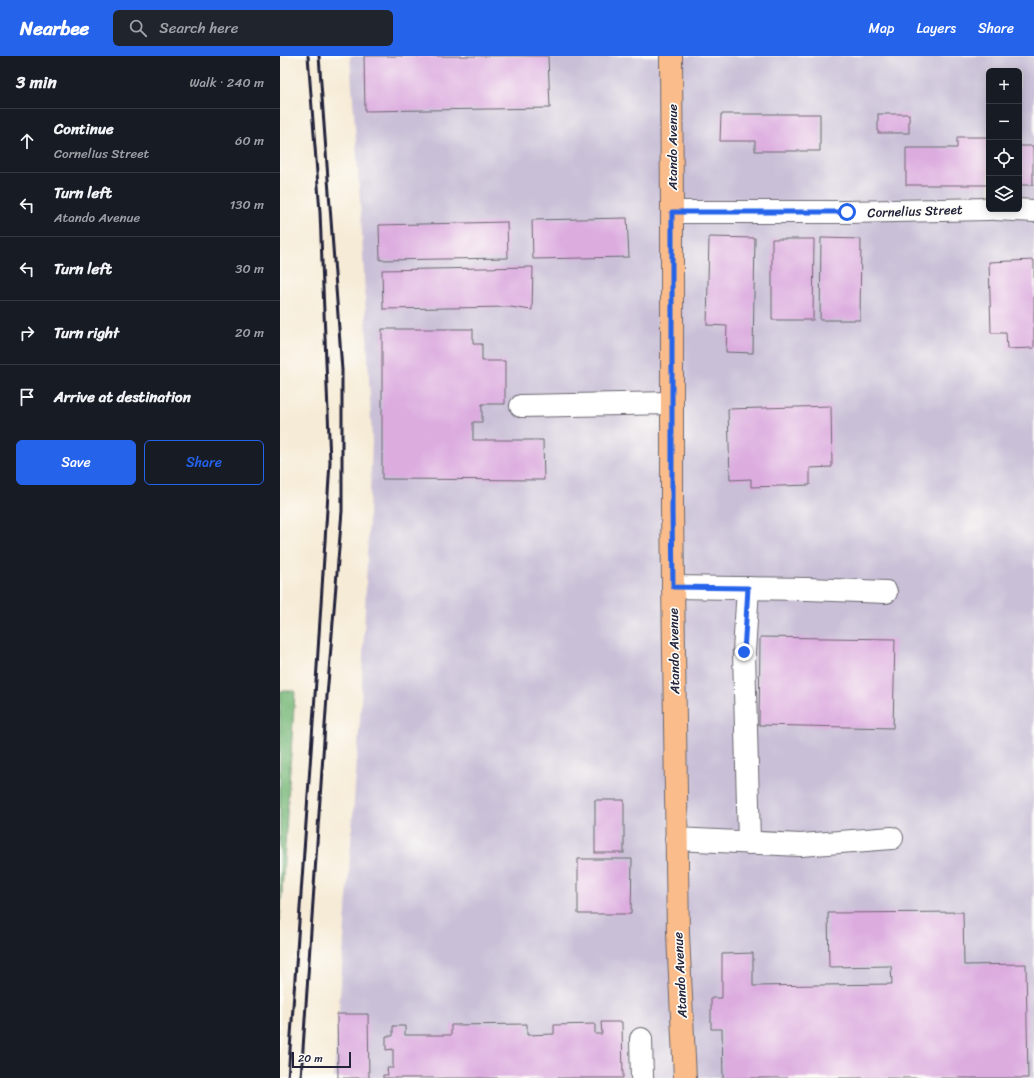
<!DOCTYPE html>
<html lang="en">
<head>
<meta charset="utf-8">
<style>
  :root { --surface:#171b24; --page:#20242c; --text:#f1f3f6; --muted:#9ea1a6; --line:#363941; --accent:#2563eb }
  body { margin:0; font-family:Sriracha,sans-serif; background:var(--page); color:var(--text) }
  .controls { position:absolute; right:12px; top:12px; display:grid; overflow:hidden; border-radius:6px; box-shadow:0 2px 10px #0003 }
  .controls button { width:36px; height:36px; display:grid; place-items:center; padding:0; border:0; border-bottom:1px solid var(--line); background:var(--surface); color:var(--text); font:20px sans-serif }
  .scale { position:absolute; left:12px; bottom:10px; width:59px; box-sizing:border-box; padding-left:4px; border:2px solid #22223b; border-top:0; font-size:11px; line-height:14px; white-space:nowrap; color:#22223b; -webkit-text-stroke:3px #fdfcf7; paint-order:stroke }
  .stop { position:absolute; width:12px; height:12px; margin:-9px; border:3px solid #2563eb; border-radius:50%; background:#fff }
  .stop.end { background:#2563eb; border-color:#fff; box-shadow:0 1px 4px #0008 }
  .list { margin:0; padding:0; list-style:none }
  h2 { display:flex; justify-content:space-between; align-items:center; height:52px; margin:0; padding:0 16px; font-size:17px }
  h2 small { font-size:13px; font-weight:400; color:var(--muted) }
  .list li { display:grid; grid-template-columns:26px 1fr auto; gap:12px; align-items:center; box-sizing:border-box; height:64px; padding:0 16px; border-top:1px solid var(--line) }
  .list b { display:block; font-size:15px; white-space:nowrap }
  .list p { margin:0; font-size:13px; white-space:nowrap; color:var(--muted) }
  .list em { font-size:13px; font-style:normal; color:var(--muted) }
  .actions { display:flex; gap:8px; padding:12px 16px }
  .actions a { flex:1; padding:9px 0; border:1px solid var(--accent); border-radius:6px; text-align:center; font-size:14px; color:var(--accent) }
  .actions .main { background:var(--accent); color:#fff }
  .icon { flex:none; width:22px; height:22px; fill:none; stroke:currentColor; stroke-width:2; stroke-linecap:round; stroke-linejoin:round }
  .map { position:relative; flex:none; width:754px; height:1022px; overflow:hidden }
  header { display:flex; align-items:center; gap:24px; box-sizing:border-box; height:56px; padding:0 20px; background:var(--accent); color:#fff }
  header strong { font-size:19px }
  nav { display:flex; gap:22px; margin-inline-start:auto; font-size:14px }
  .search { width:280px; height:36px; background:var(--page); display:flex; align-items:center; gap:10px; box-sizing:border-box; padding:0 14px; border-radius:6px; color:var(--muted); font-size:15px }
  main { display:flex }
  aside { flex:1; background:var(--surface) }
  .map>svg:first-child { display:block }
  .industrial { fill:#c9bfd7; fill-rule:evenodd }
  .forest { fill:#78b879; stroke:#4d6d5a }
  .building { fill:#dcacdf }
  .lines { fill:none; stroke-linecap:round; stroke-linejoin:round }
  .minor-casing { stroke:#6c6871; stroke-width:24 }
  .major-casing { stroke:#6c6871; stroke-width:24 }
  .minor { stroke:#fff; stroke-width:22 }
  .major { stroke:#f9bc8a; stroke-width:22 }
  .rail { stroke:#22223b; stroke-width:3 }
  .route { stroke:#2563eb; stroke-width:5 }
  .labels { text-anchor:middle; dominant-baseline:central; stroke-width:3.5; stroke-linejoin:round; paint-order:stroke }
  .street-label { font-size:13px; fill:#22223b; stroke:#fdfcf7 }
</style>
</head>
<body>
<header>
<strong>Nearbee</strong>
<div class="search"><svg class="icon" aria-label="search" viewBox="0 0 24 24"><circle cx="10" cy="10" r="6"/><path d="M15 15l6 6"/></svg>Search here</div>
<nav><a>Map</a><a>Layers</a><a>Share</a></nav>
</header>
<main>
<aside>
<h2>3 min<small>Walk · 240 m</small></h2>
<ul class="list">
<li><svg class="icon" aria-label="ahead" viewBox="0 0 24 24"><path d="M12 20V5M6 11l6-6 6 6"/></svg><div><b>Continue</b><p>Cornelius Street</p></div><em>60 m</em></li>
<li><svg class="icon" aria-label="left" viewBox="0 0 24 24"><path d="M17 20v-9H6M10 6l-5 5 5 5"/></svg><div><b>Turn left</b><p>Atando Avenue</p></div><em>130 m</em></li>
<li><svg class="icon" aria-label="left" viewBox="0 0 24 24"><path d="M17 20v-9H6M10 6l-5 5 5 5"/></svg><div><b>Turn left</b></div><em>30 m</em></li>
<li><svg class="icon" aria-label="right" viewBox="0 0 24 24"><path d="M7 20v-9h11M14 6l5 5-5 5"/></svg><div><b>Turn right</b></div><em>20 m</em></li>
<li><svg class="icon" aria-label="arrive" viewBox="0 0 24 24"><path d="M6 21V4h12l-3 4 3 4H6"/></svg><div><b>Arrive at destination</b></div></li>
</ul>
<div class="actions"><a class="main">Save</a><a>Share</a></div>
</aside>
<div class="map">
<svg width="754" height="1022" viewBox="0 0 754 1022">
  <rect width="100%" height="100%" fill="#fdfcf7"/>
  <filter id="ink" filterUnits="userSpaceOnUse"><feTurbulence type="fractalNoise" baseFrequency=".025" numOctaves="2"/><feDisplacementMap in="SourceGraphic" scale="8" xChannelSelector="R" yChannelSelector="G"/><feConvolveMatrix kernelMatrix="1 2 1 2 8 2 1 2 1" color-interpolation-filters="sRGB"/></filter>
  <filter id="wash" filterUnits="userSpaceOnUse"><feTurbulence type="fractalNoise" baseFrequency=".012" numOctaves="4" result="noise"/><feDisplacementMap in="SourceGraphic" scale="16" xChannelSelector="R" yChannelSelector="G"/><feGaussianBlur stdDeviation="0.9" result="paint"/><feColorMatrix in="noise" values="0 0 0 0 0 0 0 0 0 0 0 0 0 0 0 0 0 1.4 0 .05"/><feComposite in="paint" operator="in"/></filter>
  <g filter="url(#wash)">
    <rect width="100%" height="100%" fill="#f6ebd6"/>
    <path class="industrial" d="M70,0H754V1022H54L81,648L92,385L81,158ZM709,15H739V153H709Z"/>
    <polygon class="forest" points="0,635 15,635 0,866"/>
    <g id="blocks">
      <g class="building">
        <polygon points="84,0 268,0 270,52 85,55"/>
        <polygon points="441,58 540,58 540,95 475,95 475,85 440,85"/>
        <rect x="598" y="58" width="31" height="19"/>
        <polygon points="677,81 709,81 709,129 626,129 626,92 677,92"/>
        <rect x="739" y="90" width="14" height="39"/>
        <polygon points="347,162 349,201 253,203 252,164"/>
        <polygon points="227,166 228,202 100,204 99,169"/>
        <polygon points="429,181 475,182 473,297 446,296 447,270 427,269"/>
        <polygon points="541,182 581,183 580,264 540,264"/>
        <polygon points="492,183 534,183 533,264 492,264"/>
        <polygon points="754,204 754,292 727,293 726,277 711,277 709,206"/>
        <polygon points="253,211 252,254 230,251 103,253 102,214"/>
        <polygon points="102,273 193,273 193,288 202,288 202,305 225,305 225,348 202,348 202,366 193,366 193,384 263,384 264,424 102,423"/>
        <polygon points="551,350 552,411 530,412 530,429 471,431 471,423 450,424 448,353"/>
        <polygon points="480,581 615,583 613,672 479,669"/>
        <rect x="315" y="744" width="29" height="53"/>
        <polygon points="298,803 352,803 351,858 298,858"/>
        <polygon points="683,856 684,909 746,908 748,1022 443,1022 442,973 431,973 431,942 442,942 442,898 473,897 473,930 612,928 611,910 549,911 548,857"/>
        <polygon points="57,958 88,958 89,1022 58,1022"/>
        <polygon points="321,966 342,966 343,1022 103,1022 103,1019 108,1019 107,1012 113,1012 113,993 106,994 106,980 113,980 113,970 125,970 125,979 171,979 171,969 247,968 247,979 274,978 274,969 315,968 315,978 322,978"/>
      </g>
    </g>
  </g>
  <g filter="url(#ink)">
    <use href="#blocks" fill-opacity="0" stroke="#6c6871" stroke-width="1"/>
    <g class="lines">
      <defs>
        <g id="minor">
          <polyline points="715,153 754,155"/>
          <polyline points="392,156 567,156 709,153"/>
          <polyline points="241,350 392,347"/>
          <polyline points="393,531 527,533 606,536"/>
          <polyline points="468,532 464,596 469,787"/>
          <polyline points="396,783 521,789 612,782"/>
          <polyline points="361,983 362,1022"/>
        </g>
        <polyline id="major" points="391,0 392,156 392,454 398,879 405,1022"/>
      </defs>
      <use href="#minor" class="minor-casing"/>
      <use href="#major" class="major-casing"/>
      <use href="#minor" class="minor"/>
      <use href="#major" class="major"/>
      <g class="rail">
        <polyline points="8,1022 37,611 50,406 40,156 28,0"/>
        <polyline points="21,1022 47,640 62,455 62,314 39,0"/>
      </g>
    </g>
  </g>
  <g class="lines" filter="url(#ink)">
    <polyline class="route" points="464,596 468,532 393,531 392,454 392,156 567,156"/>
  </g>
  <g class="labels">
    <g class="street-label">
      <text transform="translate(392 91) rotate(-90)">Atando Avenue</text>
      <text transform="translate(635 155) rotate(-2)">Cornelius Street</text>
      <text transform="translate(394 595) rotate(-91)">Atando Avenue</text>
      <text transform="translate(400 919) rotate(-93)">Atando Avenue</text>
    </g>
  </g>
</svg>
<div class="controls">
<button>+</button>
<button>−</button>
<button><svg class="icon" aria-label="locate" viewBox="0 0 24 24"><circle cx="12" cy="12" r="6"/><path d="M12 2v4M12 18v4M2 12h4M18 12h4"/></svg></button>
<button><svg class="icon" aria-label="layers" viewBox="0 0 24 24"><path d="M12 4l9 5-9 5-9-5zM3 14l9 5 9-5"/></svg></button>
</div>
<div class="scale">20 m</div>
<div class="stop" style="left:567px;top:156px"></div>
<div class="stop end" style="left:464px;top:596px"></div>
</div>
</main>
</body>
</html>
